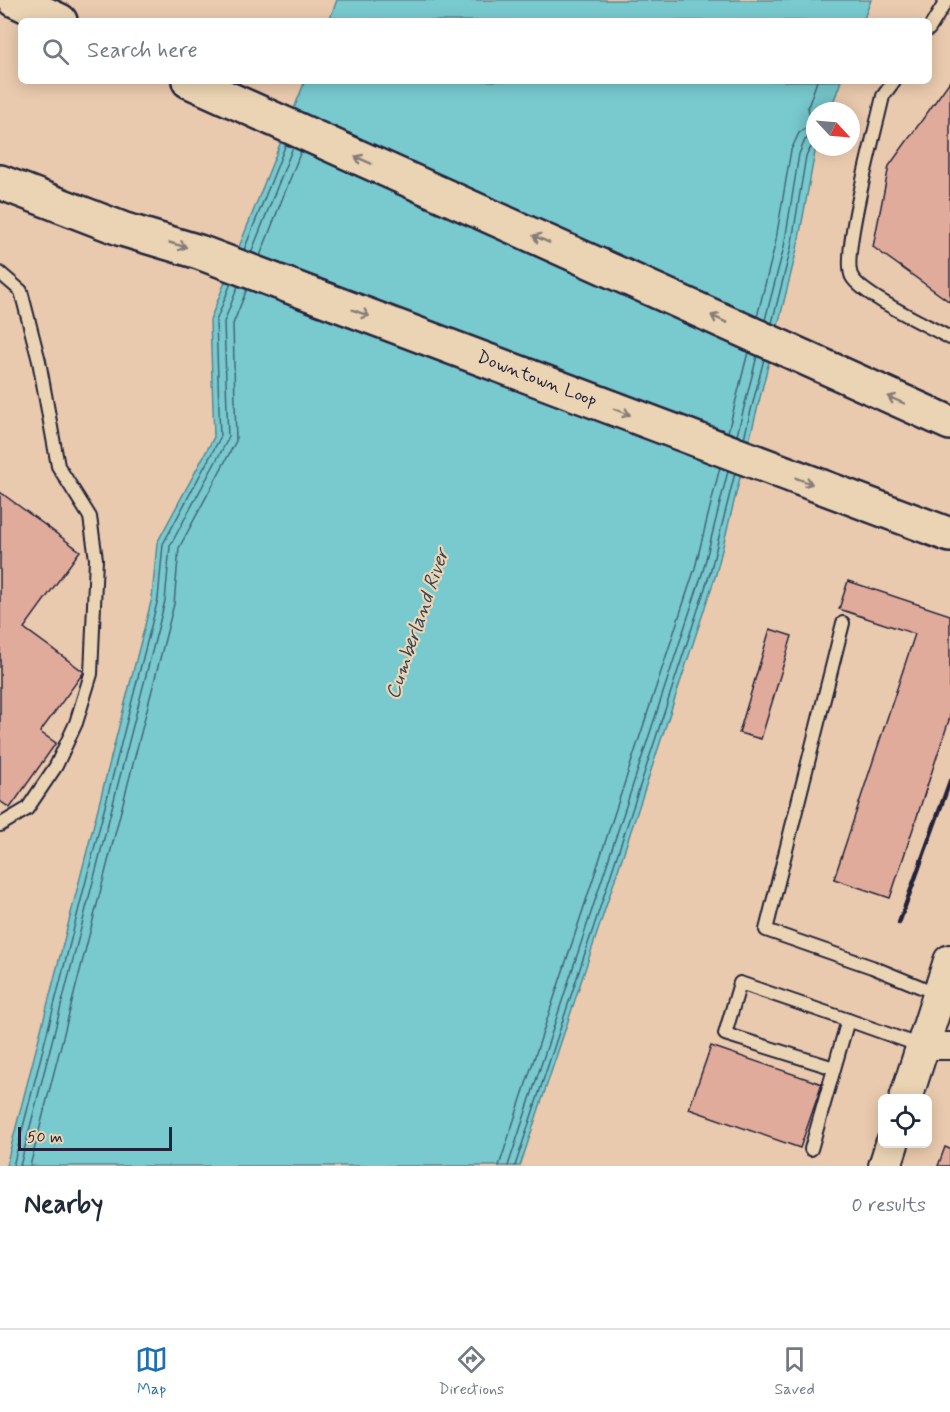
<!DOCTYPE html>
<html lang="en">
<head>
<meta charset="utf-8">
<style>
  :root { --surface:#fff; --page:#f6f6f7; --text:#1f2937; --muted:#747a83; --line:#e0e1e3; --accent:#1f6fb2 }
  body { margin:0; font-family:Mynerve,sans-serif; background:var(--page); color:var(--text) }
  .controls { position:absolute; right:18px; bottom:18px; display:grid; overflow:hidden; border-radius:9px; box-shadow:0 3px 15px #0003 }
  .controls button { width:54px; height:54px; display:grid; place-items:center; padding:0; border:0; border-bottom:2px solid var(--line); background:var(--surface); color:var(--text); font:30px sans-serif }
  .compass { position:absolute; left:806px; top:102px; width:54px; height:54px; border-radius:50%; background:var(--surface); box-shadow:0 3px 15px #0003; rotate:116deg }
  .scale { position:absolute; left:18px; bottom:15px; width:154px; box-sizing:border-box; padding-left:6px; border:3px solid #22223b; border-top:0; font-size:16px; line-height:21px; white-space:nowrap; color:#22223b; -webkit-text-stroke:4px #ebd4b4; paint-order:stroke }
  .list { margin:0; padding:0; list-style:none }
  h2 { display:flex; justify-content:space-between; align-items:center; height:78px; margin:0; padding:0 24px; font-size:26px }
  h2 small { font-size:20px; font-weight:400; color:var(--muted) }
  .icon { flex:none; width:33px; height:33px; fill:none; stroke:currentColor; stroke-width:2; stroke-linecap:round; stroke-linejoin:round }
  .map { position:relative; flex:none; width:950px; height:1166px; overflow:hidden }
  .search { position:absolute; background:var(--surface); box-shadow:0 3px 15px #0003; left:18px; right:18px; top:18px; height:66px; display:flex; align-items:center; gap:15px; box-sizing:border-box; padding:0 21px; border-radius:9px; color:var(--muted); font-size:22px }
  .sheet { height:162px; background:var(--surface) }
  nav { display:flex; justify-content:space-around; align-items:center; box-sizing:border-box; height:84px; border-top:2px solid var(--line); background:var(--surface); font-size:16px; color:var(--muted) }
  nav a { display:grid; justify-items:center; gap:3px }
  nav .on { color:var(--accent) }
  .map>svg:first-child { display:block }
  .water { fill:#78cacf; stroke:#568794; stroke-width:1.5 }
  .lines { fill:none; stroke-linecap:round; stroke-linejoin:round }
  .shore { stroke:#446576; stroke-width:1.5 }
  .building { fill:#e1ab9c; stroke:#22223b; stroke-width:1.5 }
  .service-casing { stroke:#22223b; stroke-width:16 }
  .minor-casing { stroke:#22223b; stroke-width:30 }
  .tertiary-casing { stroke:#22223b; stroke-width:36 }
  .motorway-casing { stroke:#22223b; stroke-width:38 }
  .service { stroke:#ebd4b4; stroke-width:12 }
  .minor { stroke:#ebd4b4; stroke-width:26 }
  .tertiary { stroke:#ebd4b4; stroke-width:32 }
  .motorway { stroke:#ebd4b4; stroke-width:33 }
  .rail { stroke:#22223b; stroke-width:4.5 }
  .oneway { stroke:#867b78 }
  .labels { text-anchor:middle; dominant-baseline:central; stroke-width:4.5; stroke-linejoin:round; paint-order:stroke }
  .street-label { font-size:18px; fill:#22223b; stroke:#ebd4b4 }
  .water-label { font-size:20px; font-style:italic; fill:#334459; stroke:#ebd4b4 }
</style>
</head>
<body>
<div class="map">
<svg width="950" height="1166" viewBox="0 0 950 1166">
  <rect width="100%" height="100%" fill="#eacaae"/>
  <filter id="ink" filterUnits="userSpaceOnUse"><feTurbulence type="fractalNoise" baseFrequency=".0167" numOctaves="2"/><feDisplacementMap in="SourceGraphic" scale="12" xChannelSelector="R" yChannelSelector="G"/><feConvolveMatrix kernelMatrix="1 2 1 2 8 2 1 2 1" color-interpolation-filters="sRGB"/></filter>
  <g filter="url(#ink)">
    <g class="water">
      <polygon points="337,0 871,0 863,21 329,21"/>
      <polygon points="305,81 841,81 830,111 815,111 816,147 797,249 716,574 520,1166 6,1166 152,598 157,543 214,437 210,320"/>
    </g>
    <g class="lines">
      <g class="shore">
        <polyline points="244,250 286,144"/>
        <polyline points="251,253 293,147"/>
        <polyline points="260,256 301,151"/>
        <polyline points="757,317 775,245 791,150 799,133 811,124 808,107 817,81"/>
        <polyline points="765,320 784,247 799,154 805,140 815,134"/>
        <polyline points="772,323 791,248 806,156 815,141"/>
        <polyline points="728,432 748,352"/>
        <polyline points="737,435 757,356"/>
        <polyline points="744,438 764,359"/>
        <polyline points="13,1166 158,599 163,544 220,438 216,321 231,283"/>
        <polyline points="20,1166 165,601 170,546 228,439 224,322 238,286"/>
        <polyline points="30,1166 174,604 179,548 236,441 233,324 247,289"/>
        <polyline points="499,1166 695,568 720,467"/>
        <polyline points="508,1166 703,571 728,471"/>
        <polyline points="515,1166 710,573 735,473"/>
      </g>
    </g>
    <g class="building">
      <polygon points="950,81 950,302 873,247 889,166"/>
      <polygon points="0,492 80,551 24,628 84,672 40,732 56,743 10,808 0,801"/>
      <polygon points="848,581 950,615 950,717 890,898 834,879 915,634 839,609"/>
      <polygon points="770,629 792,636 761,739 739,733"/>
      <polygon points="711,1046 822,1084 800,1148 689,1109"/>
      <polygon points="945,1147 950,1149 950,1166 938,1166"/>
    </g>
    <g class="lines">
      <defs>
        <g id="service">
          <polyline points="929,29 947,0"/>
          <path d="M894,81L883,96C877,125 840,257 852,277C863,296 929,326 950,338"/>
          <polyline points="0,273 21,291 39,361 58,466 90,517 96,559 91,674 76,723 56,766 27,809 0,825"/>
          <polyline points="843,623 766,930 872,967 938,994"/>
          <polyline points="834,1068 725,1034 740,983 848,1020"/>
          <polyline points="811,1149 848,1020 921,1046"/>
        </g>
        <polyline id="minor" points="922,1046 950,1046"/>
        <g id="tertiary">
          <polyline points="906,1098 950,961"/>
          <polyline points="885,1166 892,1144"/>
        </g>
        <g id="motorway">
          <polyline points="15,0 60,21"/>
          <polyline points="189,81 950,423"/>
          <polyline points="0,182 122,229 199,252 950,535"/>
        </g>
      </defs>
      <use href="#service" class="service-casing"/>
      <use href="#minor" class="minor-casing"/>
      <use href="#tertiary" class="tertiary-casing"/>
      <use href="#motorway" class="motorway-casing"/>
      <use href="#service" class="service"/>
      <use href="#minor" class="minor"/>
      <use href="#tertiary" class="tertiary"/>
      <use href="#motorway" class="motorway"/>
      <polyline class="rail" points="899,923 950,781"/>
    </g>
    <defs><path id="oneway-shaft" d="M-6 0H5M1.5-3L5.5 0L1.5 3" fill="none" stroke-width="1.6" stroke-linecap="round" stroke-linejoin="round" transform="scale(1.5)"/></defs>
    <g class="oneway">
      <use href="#oneway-shaft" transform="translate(363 160) rotate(-156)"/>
      <use href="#oneway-shaft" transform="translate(541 239) rotate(-156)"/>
      <use href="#oneway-shaft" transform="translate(178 245) rotate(16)"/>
      <use href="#oneway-shaft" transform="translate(361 313) rotate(21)"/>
      <use href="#oneway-shaft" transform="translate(719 319) rotate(-155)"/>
      <use href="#oneway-shaft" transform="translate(896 400) rotate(-157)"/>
      <use href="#oneway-shaft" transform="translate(622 412) rotate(21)"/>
      <use href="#oneway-shaft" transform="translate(804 481) rotate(21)"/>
    </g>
  </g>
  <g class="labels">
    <g class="street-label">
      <text transform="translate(537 379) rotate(21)">Downtown Loop</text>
    </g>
    <g class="water-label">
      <text transform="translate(418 624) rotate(-71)">Cumberland River</text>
    </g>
  </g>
</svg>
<div class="controls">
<button><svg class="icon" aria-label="locate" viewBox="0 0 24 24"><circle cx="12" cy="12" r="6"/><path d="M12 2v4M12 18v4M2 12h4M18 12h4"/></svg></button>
</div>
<svg class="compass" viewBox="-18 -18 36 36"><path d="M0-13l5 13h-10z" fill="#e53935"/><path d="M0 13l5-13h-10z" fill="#747a83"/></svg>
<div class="scale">50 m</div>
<div class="search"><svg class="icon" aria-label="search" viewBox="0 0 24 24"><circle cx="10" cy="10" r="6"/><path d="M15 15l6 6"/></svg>Search here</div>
</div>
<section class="sheet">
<h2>Nearby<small>0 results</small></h2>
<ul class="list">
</ul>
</section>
<nav>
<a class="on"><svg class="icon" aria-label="map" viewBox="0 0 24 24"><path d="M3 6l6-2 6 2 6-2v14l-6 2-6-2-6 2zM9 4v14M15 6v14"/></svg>Map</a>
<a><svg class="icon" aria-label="directions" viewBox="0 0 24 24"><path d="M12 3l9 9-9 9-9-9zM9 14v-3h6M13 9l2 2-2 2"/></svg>Directions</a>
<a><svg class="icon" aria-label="saved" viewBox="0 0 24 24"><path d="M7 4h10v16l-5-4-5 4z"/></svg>Saved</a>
</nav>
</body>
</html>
